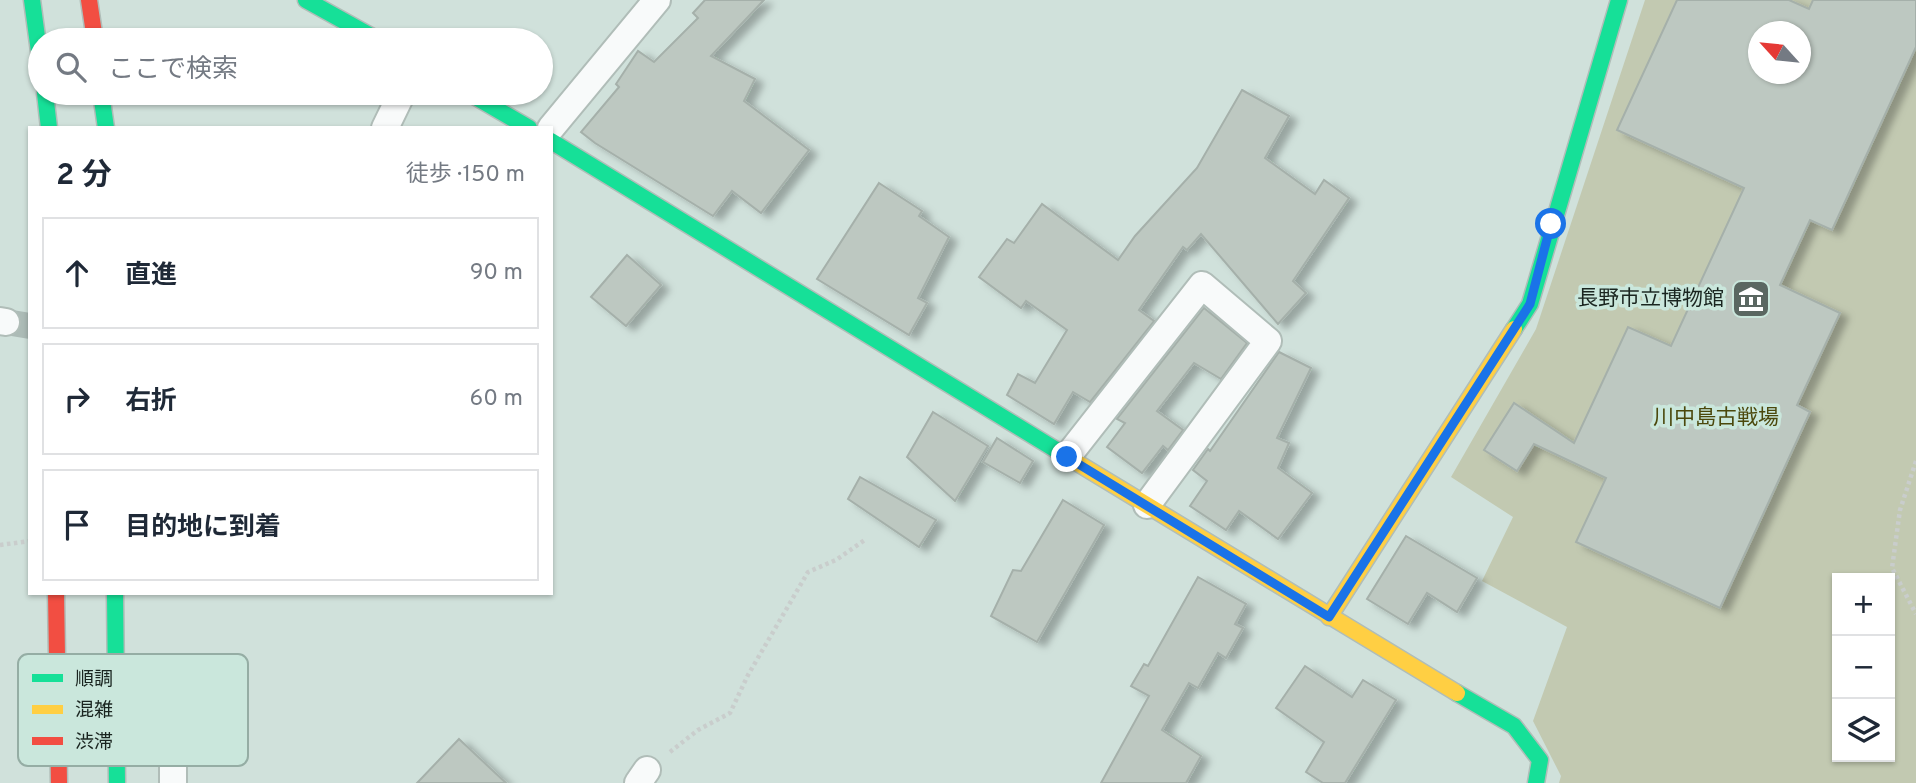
<!DOCTYPE html>
<html lang="ja">
<head>
<meta charset="utf-8">
<style>
  :root { --surface:#fff; --page:#f2f2f3; --text:#1f2937; --muted:#747a83; --line:#e0e1e3 }
  body { margin:0; font-family:Overpass,"Noto Sans JP",sans-serif; background:var(--page); color:var(--text) }
  .controls { position:absolute; right:21px; bottom:21px; display:grid; overflow:hidden; border-radius:0px; box-shadow:0 2px 5px #0004 }
  .controls button { width:63px; height:63px; display:grid; place-items:center; padding:0; border:0; border-bottom:2px solid var(--line); background:var(--surface); color:var(--text); font:35px sans-serif }
  .compass { position:absolute; left:1748px; top:21px; width:63px; height:63px; border-radius:50%; background:var(--surface); box-shadow:0 2px 5px #0004; rotate:297deg }
  .stop { position:absolute; width:21px; height:21px; margin:-16px; border:5px solid #1a73e8; border-radius:50%; background:#fff }
  .stop.end { background:#1a73e8; border-color:#fff; box-shadow:0 2px 7px #0008 }
  .list { margin:0; padding:0; list-style:none }
  h2 { display:flex; justify-content:space-between; align-items:center; height:91px; margin:0; padding:0 28px; font-size:30px }
  h2 small { font-size:23px; font-weight:400; color:var(--muted) }
  .list li { display:grid; grid-template-columns:46px 1fr auto; gap:21px; align-items:center; box-sizing:border-box; height:112px; margin:0 14px 14px; padding:0 14px; border:2px solid var(--line); border-radius:0px }
  .list b { display:block; font-size:26px; white-space:nowrap }
  .list em { font-size:23px; font-style:normal; color:var(--muted) }
  .icon { flex:none; width:38px; height:38px; fill:none; stroke:currentColor; stroke-width:2; stroke-linecap:round; stroke-linejoin:round }
  .map { position:relative; flex:none; width:1916px; height:783px; overflow:hidden }
  .search { position:absolute; background:var(--surface); box-shadow:0 2px 5px #0004; left:28px; top:28px; width:525px; height:77px; display:flex; align-items:center; gap:18px; box-sizing:border-box; padding:0 24px; border-radius:38px; color:var(--muted); font-size:26px }
  .panel { position:absolute; background:var(--surface); box-shadow:0 2px 5px #0004; left:28px; top:126px; width:525px; height:469px; border-radius:0px }
  .map>svg:first-child { display:block }
  .green { fill:#c2c9b1; fill-rule:evenodd }
  .building { fill:#bdc8c1; stroke:#a5b0aa; stroke-width:2; fill-rule:evenodd; filter:url(#shadow) }
  .lines { fill:none; stroke-linecap:round; stroke-linejoin:round }
  .street-tunnel { stroke:#acbbb6; stroke-width:26; stroke-dasharray:26 13; stroke-linecap:butt }
  .street-casing { stroke:#b0bdb8; stroke-width:30 }
  .fast-casing { stroke:#b0bdb8; stroke-width:19 }
  .slow-casing { stroke:#b0bdb8; stroke-width:19 }
  .jam-casing { stroke:#b0bdb8; stroke-width:19 }
  .path { stroke:#c9cdcc; stroke-width:4.5; stroke-dasharray:3.5 3.5; stroke-linecap:butt }
  .street { stroke:#f8fafa; stroke-width:26 }
  .fast { stroke:#16e098; stroke-width:16 }
  .slow { stroke:#ffcf43; stroke-width:16 }
  .jam { stroke:#f24e42; stroke-width:16 }
  .route { stroke:#1a73e8; stroke-width:9 }
  .labels { text-anchor:middle; dominant-baseline:central; stroke-width:7; stroke-linejoin:round; paint-order:stroke }
  .poi-label { font-size:21px; fill:#1a2520; stroke:#cae7dc; text-anchor:end }
  .park-label { font-size:21px; fill:#4b480c; stroke:#cae7dc }
  .key { fill:#cae7dc; stroke:#95ada4; stroke-width:2 }
  .key-label { font-size:19px; fill:#1a2520 }
</style>
</head>
<body>
<div class="map">
<svg width="1916" height="783" viewBox="0 0 1916 783">
  <defs>
    <filter id="shadow"><feDropShadow dx="8" dy="4.5" stdDeviation="3.5" flood-color="#0004"/></filter>
  </defs>
  <rect width="100%" height="100%" fill="#d0e1db"/>
  <path class="green" d="M1645,0H1916V783H1559L1561,776L1533,721L1567,627L1482,581L1513,517L1451,477L1536,329ZM1758,32H1800V74H1758ZM1837,578H1890V757H1837Z"/>
  <g class="building">
    <polygon points="705,0 764,0 711,56 755,79 744,101 809,150 761,213 732,191 713,216 595,143 581,132 619,87 616,84 638,51 654,62 698,18 693,13"/>
    <path d="M1677,0H1789L1809,9L1813,0H1916V47L1832,230L1810,220L1780,285L1840,313L1797,405L1810,412L1720,608L1576,542L1606,478L1534,444L1517,471L1484,450L1514,403L1574,443L1628,327L1671,346L1744,188L1617,130ZM1759,32H1801V74H1759Z"/>
    <polygon points="1242,90 1289,116 1265,158 1315,194 1324,180 1349,198 1293,281 1306,293 1278,324 1201,234 1187,250 1183,247 1139,310 1154,321 1090,402 1073,392 1054,424 1007,395 1018,374 1035,383 1067,330 1026,301 1021,308 979,277 1007,239 1014,243 1042,204 1118,260 1135,236 1197,168"/>
    <polygon points="879,183 922,211 919,216 949,237 918,298 927,303 909,335 817,279"/>
    <polygon points="627,255 661,285 626,326 591,297"/>
    <polygon points="1204,308 1247,343 1221,379 1194,363 1157,411 1183,430 1168,450 1163,446 1142,473 1107,447 1125,423 1117,419"/>
    <polygon points="1279,352 1311,368 1277,438 1289,443 1278,468 1312,493 1278,539 1239,511 1226,530 1190,506 1207,481 1193,470 1208,449 1210,451"/>
    <polygon points="933,412 988,446 955,501 907,457"/>
    <polygon points="997,438 1033,461 1020,483 983,462"/>
    <polygon points="860,477 936,520 919,547 848,499"/>
    <polygon points="1063,500 1104,525 1037,642 991,616 1013,570 1021,571"/>
    <polygon points="1406,536 1477,578 1457,612 1427,593 1408,624 1367,599"/>
    <polygon points="1198,577 1246,604 1235,624 1243,628 1226,658 1218,653 1198,688 1189,683 1162,730 1201,756 1186,783 1101,783 1149,696 1131,686 1144,664 1148,666"/>
    <polygon points="1305,666 1352,697 1363,680 1396,700 1345,783 1323,783 1306,772 1324,742 1276,708"/>
    <polygon points="459,739 506,783 417,783"/>
  </g>
  <g class="lines">
    <polyline class="street-tunnel" points="6,322 30,326"/>
    <defs>
      <g id="street">
        <polyline points="385,128 402,93"/>
        <polyline points="551,128 657,0"/>
        <polyline points="0,321 6,322"/>
        <polyline points="1067,457 1202,285 1268,341 1147,505"/>
        <polyline points="116,738 173,740 173,783"/>
        <polyline points="638,783 647,770"/>
      </g>
      <g id="fast">
        <polyline points="32,0 40,59"/>
        <polyline points="306,0 378,40"/>
        <polyline points="45,93 49,128"/>
        <polyline points="101,93 106,128"/>
        <polyline points="469,93 529,128"/>
        <polyline points="551,141 1066,456"/>
        <polyline points="1514,329 1530,304 1619,0"/>
        <polyline points="115,593 117,783"/>
        <polyline points="1457,693 1514,726 1540,760 1536,783"/>
      </g>
      <g id="slow">
        <polyline points="1066,456 1457,693"/>
        <polyline points="1329,617 1514,329"/>
      </g>
      <g id="jam">
        <polyline points="89,0 95,40"/>
        <polyline points="56,593 59,783"/>
      </g>
    </defs>
    <use href="#street" class="street-casing"/>
    <use href="#fast" class="fast-casing"/>
    <use href="#slow" class="slow-casing"/>
    <use href="#jam" class="jam-casing"/>
    <g class="path">
      <polyline points="1916,461 1900,510 1892,568 1916,614"/>
      <polyline points="0,545 30,541"/>
      <polyline points="670,752 698,730 730,713 748,675 808,572 836,560 866,539"/>
    </g>
    <use href="#street" class="street"/>
    <use href="#fast" class="fast"/>
    <use href="#slow" class="slow"/>
    <use href="#jam" class="jam"/>
  </g>
  <g class="lines">
    <polyline class="route" points="1067,457 1329,617 1530,304 1551,224"/>
  </g>
  <defs>
    <symbol id="museum-square" viewBox="-11 -11 22 22"><rect x="-9" y="-9" width="18" height="18" rx="4" fill="#5a6761" stroke="#cae7dc"/><path d="M0-6L6-3V-2H-6V-3ZM-5-1h2V3h-2ZM-1-1h2V3h-2ZM3-1h2V3H3ZM-6 4H6V6H-6Z" fill="#fff"/></symbol>
  </defs>
  <g fill-rule="evenodd">
    <use href="#museum-square" x="1729" y="277" width="44" height="44"/>
  </g>
  <g class="labels">
    <g class="poi-label">
      <text x="1724" y="299">長野市立博物館</text>
    </g>
    <g class="park-label">
      <text x="1716" y="418">川中島古戦場</text>
    </g>
  </g>
  <rect x="18" y="654" width="230" height="112" rx="10" class="key"/>
  <rect x="32" y="674" width="31" height="8" fill="#16e098"/>
  <rect x="32" y="705" width="31" height="9" fill="#ffcf43"/>
  <rect x="32" y="737" width="31" height="8" fill="#f24e42"/>
  <g class="key-label">
    <text x="75" y="685">順調</text>
    <text x="75" y="716">混雑</text>
    <text x="75" y="748">渋滞</text>
  </g>
</svg>
<div class="controls">
<button>+</button>
<button>−</button>
<button><svg class="icon" aria-label="layers" viewBox="0 0 24 24"><path d="M12 4l9 5-9 5-9-5zM3 14l9 5 9-5"/></svg></button>
</div>
<svg class="compass" viewBox="-18 -18 36 36"><path d="M0-13l5 13h-10z" fill="#e53935"/><path d="M0 13l5-13h-10z" fill="#747a83"/></svg>
<div class="stop" style="left:1551px;top:224px"></div>
<div class="stop end" style="left:1067px;top:457px"></div>
<div class="search"><svg class="icon" aria-label="search" viewBox="0 0 24 24"><circle cx="10" cy="10" r="6"/><path d="M15 15l6 6"/></svg>ここで検索</div>
<section class="panel">
<h2>2 分<small>徒歩 · 150 m</small></h2>
<ul class="list">
<li><svg class="icon" aria-label="ahead" viewBox="0 0 24 24"><path d="M12 20V5M6 11l6-6 6 6"/></svg><div><b>直進</b></div><em>90 m</em></li>
<li><svg class="icon" aria-label="right" viewBox="0 0 24 24"><path d="M7 20v-9h11M14 6l5 5-5 5"/></svg><div><b>右折</b></div><em>60 m</em></li>
<li><svg class="icon" aria-label="arrive" viewBox="0 0 24 24"><path d="M6 21V4h12l-3 4 3 4H6"/></svg><div><b>目的地に到着</b></div></li>
</ul>
</section>
</div>
</body>
</html>
